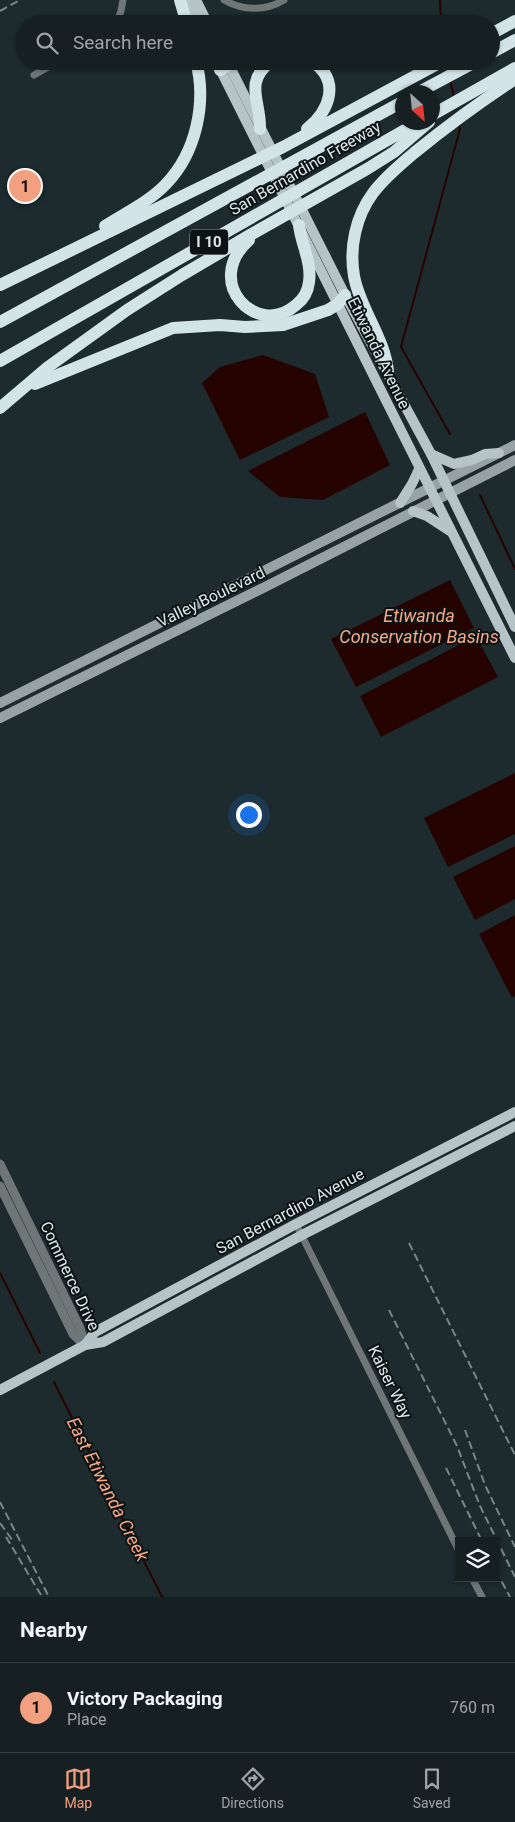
<!DOCTYPE html>
<html lang="en">
<head>
<meta charset="utf-8">
<style>
  :root { --surface:#162022; --page:#232d2f; --text:#f1f3f6; --muted:#9ea3a5; --line:#353e40; --accent:#f2a07f }
  body { margin:0; font-family:Roboto,sans-serif; background:var(--page); color:var(--text) }
  .controls { position:absolute; right:15px; bottom:15px; display:grid; overflow:hidden; border-radius:0px; box-shadow:0 1px 4px #0004 }
  .controls button { width:45px; height:45px; display:grid; place-items:center; padding:0; border:0; border-bottom:1px solid var(--line); background:var(--surface); color:var(--text); font:25px sans-serif }
  .compass { position:absolute; left:395px; top:85px; width:45px; height:45px; border-radius:50%; background:var(--surface); box-shadow:0 1px 4px #0004; rotate:153deg }
  .you { position:absolute; left:248px; top:814px; width:18px; height:18px; margin:-12px; border:4px solid #fff; border-radius:50%; background:#1a73e8; box-shadow:0 0 0 8px #1a73e833 }
  .badge { display:grid; place-items:center; width:32px; height:32px; border-radius:50%; background:var(--accent); color:#111; font-size:16px; font-weight:700 }
  .pin { position:absolute; translate:-50% -50%; border:2px solid #fff; box-shadow:0 1px 5px #0006 }
  .list { margin:0; padding:0; list-style:none }
  h2 { display:flex; justify-content:space-between; align-items:center; height:65px; margin:0; padding:0 20px; font-size:21px }
  h2 small { font-size:16px; font-weight:400; color:var(--muted) }
  .list li { display:grid; grid-template-columns:32px 1fr auto; gap:15px; align-items:center; box-sizing:border-box; height:90px; padding:0 20px; border-top:1px solid var(--line) }
  .list b { display:block; font-size:19px; white-space:nowrap }
  .list p { margin:0; font-size:16px; white-space:nowrap; color:var(--muted) }
  .list em { font-size:16px; font-style:normal; color:var(--muted) }
  .icon { flex:none; width:28px; height:28px; fill:none; stroke:currentColor; stroke-width:2; stroke-linecap:round; stroke-linejoin:round }
  .map { position:relative; flex:none; width:515px; height:1597px; overflow:hidden }
  .search { position:absolute; background:var(--surface); box-shadow:0 1px 4px #0004; left:15px; right:15px; top:15px; height:55px; display:flex; align-items:center; gap:12px; box-sizing:border-box; padding:0 18px; border-radius:28px; color:var(--muted); font-size:19px }
  .sheet { height:155px; background:var(--surface) }
  nav { display:flex; justify-content:space-around; align-items:center; box-sizing:border-box; height:70px; border-top:1px solid var(--line); background:var(--surface); font-size:14px; color:var(--muted) }
  nav a { display:grid; justify-items:center; gap:2px }
  nav .on { color:var(--accent) }
  .map>svg:first-child { display:block }
  .water { fill:#250300 }
  .lines { fill:none; stroke-linecap:round; stroke-linejoin:round }
  .stream { stroke:#250300; stroke-width:2 }
  .minor { stroke:#6f7677; stroke-width:7 }
  .tertiary { stroke:#6f7677; stroke-width:9 }
  .secondary { stroke:#97a2a4; stroke-width:10 }
  .primary { stroke:#b6c4c7; stroke-width:10 }
  .motorway { stroke:#d2e4e7; stroke-width:12 }
  .rail { stroke:#798588; stroke-width:2; stroke-dasharray:8 4; stroke-linecap:butt }
  .labels { text-anchor:middle; dominant-baseline:central; stroke-width:4; stroke-linejoin:round; paint-order:stroke }
  .shield { fill:#0c1314; stroke:#9fa7a9; stroke-width:1 }
  .shield-label { font-size:15px; font-weight:bold; fill:#dee7e9 }
  .street-label { font-size:16px; fill:#dee7e9; stroke:#0c1314 }
  .water-label { font-size:18px; font-style:italic; fill:#fba783; stroke:#0c1314 }
</style>
</head>
<body>
<div class="map">
<svg width="515" height="1597" viewBox="0 0 515 1597">
  <rect width="100%" height="100%" fill="#1d2b2e"/>
  <g class="water">
    <polygon points="263,355 315,374 329,417 240,460 202,383 220,367"/>
    <polygon points="365,412 390,465 323,500 280,497 248,471"/>
    <polygon points="450,580 474,628 356,687 331,639"/>
    <polygon points="476,636 498,677 381,737 360,696"/>
    <polygon points="515,773 515,834 448,867 424,818"/>
    <polygon points="515,846 515,899 475,920 453,877"/>
    <polygon points="515,915 515,996 512,998 479,934"/>
  </g>
  <g class="lines">
    <g class="stream">
      <polyline points="440,0 441,24"/>
      <polyline points="450,80 454,97"/>
      <polyline points="450,434 401,347 460,129 459,124"/>
      <polyline points="480,495 515,569"/>
      <polyline points="0,1273 40,1353"/>
      <polyline points="54,1382 162,1597"/>
    </g>
    <g class="minor">
      <path d="M224,0C243,11 266,11 284,0"/>
      <polyline points="116,24 121,11 123,0"/>
      <polyline points="34,75 59,61"/>
      <polyline points="296,1224 459,1551"/>
      <polyline points="472,1578 482,1597"/>
    </g>
    <g class="tertiary">
      <polyline points="0,1164 80,1328 85,1345"/>
      <polyline points="0,1186 73,1334 84,1345"/>
    </g>
    <g class="secondary">
      <polyline points="0,703 515,445"/>
      <polyline points="0,718 265,587 515,460"/>
    </g>
    <g class="primary">
      <polyline points="186,0 197,24"/>
      <polyline points="196,0 208,24"/>
      <polyline points="216,61 515,658"/>
      <polyline points="227,61 345,295 431,454 515,627"/>
      <polyline points="431,454 454,464 472,460 485,454 499,453"/>
      <polyline points="400,503 412,484 419,469"/>
      <polyline points="413,511 427,516 450,531"/>
      <polyline points="85,1345 95,1332 296,1224 515,1112"/>
      <polyline points="0,1390 85,1345 103,1342 302,1235 515,1126"/>
    </g>
    <g class="motorway">
      <polyline points="180,0 187,24"/>
      <polyline points="491,34 515,21"/>
      <polyline points="491,53 515,40"/>
      <polyline points="220,70 235,61"/>
      <polyline points="419,92 477,61"/>
      <polyline points="432,115 515,68"/>
      <path d="M260,129C261,101 243,83 271,61"/>
      <path d="M307,129C330,110 341,81 312,61"/>
      <path d="M105,226C125,213 149,202 166,184C196,153 207,103 196,61"/>
      <path d="M249,240C202,282 257,339 296,305C304,299 308,291 309,282C312,262 301,244 299,225"/>
      <polyline points="0,285 283,147 443,61"/>
      <polyline points="0,322 402,102"/>
      <polyline points="0,361 419,122"/>
      <path d="M388,372C385,338 360,309 354,276C349,247 356,216 373,193C385,177 400,165 414,153C446,127 480,102 515,79"/>
      <polyline points="35,384 173,328 220,325 245,327 283,325 328,310 338,304 345,295"/>
      <polyline points="0,408 48,367 127,310 182,275 250,235 367,169 394,152 429,122"/>
    </g>
    <g class="rail">
      <polyline points="0,11 20,0"/>
      <polyline points="409,1243 515,1455"/>
      <polyline points="389,1310 457,1446 480,1506 515,1577"/>
      <polyline points="465,1430 485,1485 515,1547"/>
      <polyline points="446,1468 482,1541"/>
      <polyline points="0,1502 49,1597"/>
      <polyline points="0,1523 13,1541"/>
      <polyline points="6,1537 41,1595"/>
      <polyline points="496,1571 510,1597"/>
    </g>
  </g>
  <g class="labels">
    <rect class="shield" x="190" y="229.5" width="38" height="25" rx="4"/>
    <g class="shield-label">
      <text x="209" y="242">I 10</text>
    </g>
    <g class="street-label">
      <text transform="translate(305 168) rotate(-30)">San Bernardino Freeway</text>
      <text transform="translate(379 353) rotate(64)">Etiwanda Avenue</text>
      <text transform="translate(211 597) rotate(-26)">Valley Boulevard</text>
      <text transform="translate(290 1211) rotate(-28)">San Bernardino Avenue</text>
      <text transform="translate(70 1276) rotate(65)">Commerce Drive</text>
      <text transform="translate(390 1382) rotate(64)">Kaiser Way</text>
    </g>
    <g class="water-label">
      <text x="419" y="615">Etiwanda<tspan x="419" dy="21">Conservation Basins</tspan></text>
      <text transform="translate(108 1489) rotate(63)">East Etiwanda Creek</text>
    </g>
  </g>
</svg>
<div class="controls">
<button><svg class="icon" aria-label="layers" viewBox="0 0 24 24"><path d="M12 4l9 5-9 5-9-5zM3 14l9 5 9-5"/></svg></button>
</div>
<svg class="compass" viewBox="-18 -18 36 36"><path d="M0-13l5 13h-10z" fill="#e53935"/><path d="M0 13l5-13h-10z" fill="#9ea3a5"/></svg>
<div class="you"></div>
<div class="pin badge" style="left:25px;top:186px">1</div>
<div class="search"><svg class="icon" aria-label="search" viewBox="0 0 24 24"><circle cx="10" cy="10" r="6"/><path d="M15 15l6 6"/></svg>Search here</div>
</div>
<section class="sheet">
<h2>Nearby<small></small></h2>
<ul class="list">
<li><span class="badge">1</span><div><b>Victory Packaging</b><p>Place</p></div><em>760 m</em></li>
</ul>
</section>
<nav>
<a class="on"><svg class="icon" aria-label="map" viewBox="0 0 24 24"><path d="M3 6l6-2 6 2 6-2v14l-6 2-6-2-6 2zM9 4v14M15 6v14"/></svg>Map</a>
<a><svg class="icon" aria-label="directions" viewBox="0 0 24 24"><path d="M12 3l9 9-9 9-9-9zM9 14v-3h6M13 9l2 2-2 2"/></svg>Directions</a>
<a><svg class="icon" aria-label="saved" viewBox="0 0 24 24"><path d="M7 4h10v16l-5-4-5 4z"/></svg>Saved</a>
</nav>
</body>
</html>
